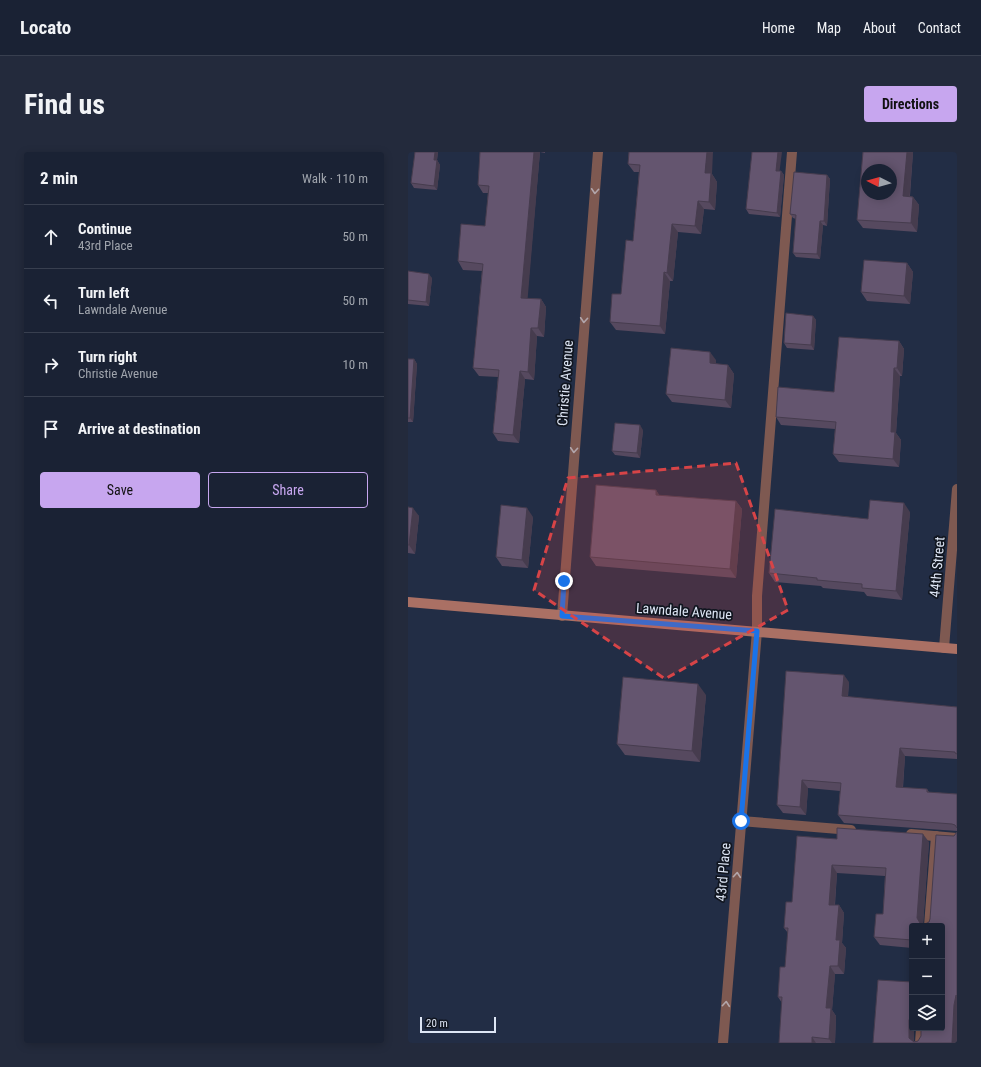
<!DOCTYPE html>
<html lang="en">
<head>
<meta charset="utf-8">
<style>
  :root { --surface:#1a2234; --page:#232a3c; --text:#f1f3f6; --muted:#9fa4ac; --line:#383f4f; --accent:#c7a6ef }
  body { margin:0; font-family:"Roboto Condensed",sans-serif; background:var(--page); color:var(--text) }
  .controls { position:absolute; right:12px; bottom:12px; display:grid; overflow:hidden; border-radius:4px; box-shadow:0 2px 10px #0003 }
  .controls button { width:36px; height:36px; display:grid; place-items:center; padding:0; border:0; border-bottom:1px solid var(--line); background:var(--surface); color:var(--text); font:20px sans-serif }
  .compass { position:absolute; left:453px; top:12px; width:36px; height:36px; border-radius:50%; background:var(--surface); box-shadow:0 2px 10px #0003; rotate:276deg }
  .scale { position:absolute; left:12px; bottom:10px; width:76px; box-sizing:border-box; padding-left:4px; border:2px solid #dde5f4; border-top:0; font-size:11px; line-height:14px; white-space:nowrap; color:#dde5f4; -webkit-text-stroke:3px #111620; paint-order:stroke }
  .stop { position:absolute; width:12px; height:12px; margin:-9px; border:3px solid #1a73e8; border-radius:50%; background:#fff }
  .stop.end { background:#1a73e8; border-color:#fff; box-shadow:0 1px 4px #0008 }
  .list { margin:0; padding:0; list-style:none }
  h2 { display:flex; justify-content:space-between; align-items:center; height:52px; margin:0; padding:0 16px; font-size:17px }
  h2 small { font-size:13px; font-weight:400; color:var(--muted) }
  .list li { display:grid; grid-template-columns:26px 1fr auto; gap:12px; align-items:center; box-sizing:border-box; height:64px; padding:0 16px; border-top:1px solid var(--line) }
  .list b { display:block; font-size:15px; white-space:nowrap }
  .list p { margin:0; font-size:13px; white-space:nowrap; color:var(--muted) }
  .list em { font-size:13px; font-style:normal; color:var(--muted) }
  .actions { display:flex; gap:8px; padding:12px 16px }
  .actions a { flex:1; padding:9px 0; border:1px solid var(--accent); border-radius:4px; text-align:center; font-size:14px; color:var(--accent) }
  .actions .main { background:var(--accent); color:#111 }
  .icon { flex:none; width:22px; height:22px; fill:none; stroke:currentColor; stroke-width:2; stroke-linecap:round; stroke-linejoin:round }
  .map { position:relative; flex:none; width:549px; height:891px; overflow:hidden; border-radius:4px }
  header { display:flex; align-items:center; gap:24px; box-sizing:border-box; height:56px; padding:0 20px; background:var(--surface); border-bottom:1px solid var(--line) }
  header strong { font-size:19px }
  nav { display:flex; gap:22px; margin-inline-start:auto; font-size:14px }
  .intro { display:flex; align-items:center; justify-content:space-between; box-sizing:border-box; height:96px; padding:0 24px }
  h1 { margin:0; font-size:28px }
  .button { padding:10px 18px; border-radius:4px; background:var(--accent); color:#111; font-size:14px; font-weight:700 }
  main { display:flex; gap:24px; padding:0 24px }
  aside { flex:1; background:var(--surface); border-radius:4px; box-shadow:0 2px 10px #0003 }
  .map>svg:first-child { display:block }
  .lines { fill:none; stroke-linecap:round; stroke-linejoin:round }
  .lane { stroke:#7e5951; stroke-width:10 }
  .street { stroke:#7e5951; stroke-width:10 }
  .secondary { stroke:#aa7064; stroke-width:10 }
  .wall { fill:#56495f }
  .shaded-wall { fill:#463c4e }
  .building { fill:#64556f; stroke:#463c4e; fill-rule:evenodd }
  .oneway { stroke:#b2a6ab }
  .route { stroke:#1a73e8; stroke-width:5 }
  .marked { fill:#d74447; fill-opacity:0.2; stroke:#d74447; stroke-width:3; stroke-dasharray:8 5; stroke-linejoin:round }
  .labels { text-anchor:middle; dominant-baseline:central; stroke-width:3.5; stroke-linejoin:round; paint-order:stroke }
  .street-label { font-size:14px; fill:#dde5f4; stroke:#111620 }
</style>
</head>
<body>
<header>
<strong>Locato</strong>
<nav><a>Home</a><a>Map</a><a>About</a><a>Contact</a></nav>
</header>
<div class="intro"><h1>Find us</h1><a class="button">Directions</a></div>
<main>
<aside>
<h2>2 min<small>Walk · 110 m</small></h2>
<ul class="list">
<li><svg class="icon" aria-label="ahead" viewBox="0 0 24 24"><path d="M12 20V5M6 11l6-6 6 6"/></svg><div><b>Continue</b><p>43rd Place</p></div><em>50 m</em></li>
<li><svg class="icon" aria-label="left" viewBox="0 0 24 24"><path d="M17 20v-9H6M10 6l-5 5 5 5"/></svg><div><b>Turn left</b><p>Lawndale Avenue</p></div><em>50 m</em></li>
<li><svg class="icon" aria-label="right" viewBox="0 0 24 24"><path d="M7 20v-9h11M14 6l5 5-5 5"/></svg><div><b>Turn right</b><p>Christie Avenue</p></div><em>10 m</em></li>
<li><svg class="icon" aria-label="arrive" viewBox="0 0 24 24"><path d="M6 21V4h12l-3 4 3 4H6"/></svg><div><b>Arrive at destination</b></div></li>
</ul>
<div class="actions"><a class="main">Save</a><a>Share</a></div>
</aside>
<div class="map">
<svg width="549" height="891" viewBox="0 0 549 891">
  <rect width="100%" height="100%" fill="#222d45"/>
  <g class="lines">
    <g class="lane">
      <polyline points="349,479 349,444 384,0"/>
      <polyline points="333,669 443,678"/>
      <polyline points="503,682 549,686"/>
      <polyline points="521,774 528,684"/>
      <polyline points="512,891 513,876"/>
    </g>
    <g class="street">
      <polyline points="154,464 190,0"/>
      <polyline points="536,496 549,337"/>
      <polyline points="315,891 349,479"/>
    </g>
    <polyline class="secondary" points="0,450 549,497"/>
  </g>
  <g class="wall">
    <polygon points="6,0 30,0 29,8 32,13 29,38 6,36 3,31 7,0"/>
    <polygon points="72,0 137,0 137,1 132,0 119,146 133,147 138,155 136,185 129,184 126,228 117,227 111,291 90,289 85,281 90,225 71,224 65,216 74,119 55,118 50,109 77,74 80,41 75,41 70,33"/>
    <polygon points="221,0 304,22 309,30 307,58 296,57 293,82 270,80 265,129 262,129 257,182 208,178 202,170 213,142 225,89 231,20 226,20 220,12"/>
    <polygon points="455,0 505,0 502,44 505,45 511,53 509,80 455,76 449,68"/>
    <polygon points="372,19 373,19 376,23 372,65 341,62 338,57"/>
    <polygon points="419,23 422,27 419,74 415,73 412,107 388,105 385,101 388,67 385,66 382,62"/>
    <polygon points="499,111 505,120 502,152 459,149 453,140"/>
    <polygon points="0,119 24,126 21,154 0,152"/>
    <polygon points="405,164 408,168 406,198 379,196 376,191"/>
    <polygon points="491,189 496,197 494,224 492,224 488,281 493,288 491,315 431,310 425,302 427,277 373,273 368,265 426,240"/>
    <polygon points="0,207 6,207 9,212 5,270 0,270"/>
    <polygon points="308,208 308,212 320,213 326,222 323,256 264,250 258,242"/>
    <polygon points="235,278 232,306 207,303 204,299"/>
    <polygon points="248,338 251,343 328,349 334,357 328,426 188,414 182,405"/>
    <polygon points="0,355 11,364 7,402 0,401"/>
    <polygon points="502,360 494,448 459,444 456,440 415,436 413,434 367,430 361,421 460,367"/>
    <polygon points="125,365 120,416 94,414 88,405"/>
    <polygon points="441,530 440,545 549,555 549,607 497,604 495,636 519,637 521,640 549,642 549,679 436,671 430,663 432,639 400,636 398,663 375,661 369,653"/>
    <polygon points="298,543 292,610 217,603 209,592"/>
    <polygon points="549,680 549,891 465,891 504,876 506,876 506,889 510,889 534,876 534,774 504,774 504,796 472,793 466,785 475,762 477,724 429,721 427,753 431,753 436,761 434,791 438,796 436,822 427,822 424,858 428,864 427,891 371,891 374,851 370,845 377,815 380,781 376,776 384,750 429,687 521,690 515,772 515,773 521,770 522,767 546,684"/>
  </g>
  <g class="shaded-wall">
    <polygon points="27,0 30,0 29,8 32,13 29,38 26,34 26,8"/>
    <polygon points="126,0 132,0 119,154 113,146"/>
    <polygon points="299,0 305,0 304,22 309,30 307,58 301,50 297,21"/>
    <polygon points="370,0 374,0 371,23 368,19"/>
    <polygon points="499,0 505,0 501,52 495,44"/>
    <polygon points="373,19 376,23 372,65 369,61"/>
    <polygon points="419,23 422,27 419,74 416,69"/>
    <polygon points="505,45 511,53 509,80 503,71"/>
    <polygon points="290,49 296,57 293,82 287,74"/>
    <polygon points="412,69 415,73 412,107 409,102"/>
    <polygon points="264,72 270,80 265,129 259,121"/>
    <polygon points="499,111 505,120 502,152 496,144"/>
    <polygon points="256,120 262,129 257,182 252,174"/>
    <polygon points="21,122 24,126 21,154 18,150"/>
    <polygon points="133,147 138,155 136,185 130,176"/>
    <polygon points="405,164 408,168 406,198 403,193"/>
    <polygon points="123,176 129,184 126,228 120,220"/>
    <polygon points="491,189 496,197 494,224 489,216"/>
    <polygon points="302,200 308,208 308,220 302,211"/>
    <polygon points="6,207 9,212 5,270 2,266"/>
    <polygon points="320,213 326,222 323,256 317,248"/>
    <polygon points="486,216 492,224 488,281 493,288 491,315 485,307 483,280"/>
    <polygon points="112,219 117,227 111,291 105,283"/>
    <polygon points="232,273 235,278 232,306 229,301"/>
    <polygon points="248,338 254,347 248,343"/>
    <polygon points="328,349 334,357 328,426 322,417"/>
    <polygon points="496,351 502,360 494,448 488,439"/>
    <polygon points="5,356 11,364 7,402 1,393"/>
    <polygon points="119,356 125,365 120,416 114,408"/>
    <polygon points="436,523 441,530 439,552 434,544"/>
    <polygon points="290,532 298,543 292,610 284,599"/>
    <polygon points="492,596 497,604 494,643 488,635"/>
    <polygon points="394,628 400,636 398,663 392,655"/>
    <polygon points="515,682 521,690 515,774 512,771 509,766"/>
    <polygon points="424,713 429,721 426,760 421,753"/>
    <polygon points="431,753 436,761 434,791 438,796 436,822 430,814 428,788"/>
    <polygon points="422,814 427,822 424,858 428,864 427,891 424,891 421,887 418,856"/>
    <polygon points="548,843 549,845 549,891 544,891 546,853"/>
    <polygon points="504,863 504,876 506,876 506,891 501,886 501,868"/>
    <polygon points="404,885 408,891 404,891"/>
  </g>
  <g class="building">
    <polygon points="7,0 27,0 26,8 29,8 26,34 3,31"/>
    <polygon points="72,0 126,0 113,146 133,147 130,176 123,176 120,220 112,219 105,283 85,281 91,218 65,216 75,112 50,109 53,72 77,74 81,34 70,33"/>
    <polygon points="221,0 299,0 297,21 303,21 301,50 290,49 287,74 264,72 259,121 256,120 252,174 202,170 204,142 213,142 218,88 225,89 232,13 220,12"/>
    <polygon points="344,0 370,0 368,19 373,19 369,61 338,57"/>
    <path d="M455,0H499L495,44L505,45L503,71L449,68ZM459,18H483V42H459Z"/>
    <polygon points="386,20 419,23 416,69 412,69 409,102 385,101 388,63 382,62"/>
    <polygon points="456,108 499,111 496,144 453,140"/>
    <polygon points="0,119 21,122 18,150 0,148"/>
    <polygon points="378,161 405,164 403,193 376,191"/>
    <polygon points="431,185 491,189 489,216 486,216 483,280 487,280 485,307 425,302 428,270 368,265 370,235 426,240"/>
    <polygon points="263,196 302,200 302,211 320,213 317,248 258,242"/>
    <polygon points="0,207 6,207 2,266 0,266"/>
    <polygon points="207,271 232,273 229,301 204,299"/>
    <polygon points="188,333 248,338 248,343 328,349 322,417 182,405"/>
    <polygon points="462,348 496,351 488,439 454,436 454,432 409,428 409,426 361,421 367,357 460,367"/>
    <polygon points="93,353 119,356 114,408 88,405"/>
    <polygon points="0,355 5,356 1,393 0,393"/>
    <polygon points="378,519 436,523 434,544 549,555 549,602 547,601 547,600 492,596 488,635 519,637 519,640 549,642 549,676 547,673 544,672 430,663 433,631 394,628 392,655 369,653"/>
    <polygon points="215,525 290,532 284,599 209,592"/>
    <polygon points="429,676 515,682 509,766 512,771 515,773 521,770 522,767 528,683 546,684 549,680 549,844 548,843 546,853 544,891 465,891 470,828 504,830 504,863 501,868 501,886 506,890 510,889 513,884 513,876 534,876 534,774 504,774 504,788 466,785 468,762 475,762 478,716 424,713 421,753 431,753 428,788 432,788 430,814 422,814 418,856 423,856 421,887 404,885 404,891 371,891 374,845 370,845 372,815 377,815 380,776 376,776 378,750 384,750 389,684 429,687"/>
  </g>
  <defs><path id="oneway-chevron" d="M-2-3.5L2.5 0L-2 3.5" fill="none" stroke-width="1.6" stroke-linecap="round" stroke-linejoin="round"/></defs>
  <g class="oneway">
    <use href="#oneway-chevron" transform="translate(187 39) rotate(94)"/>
    <use href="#oneway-chevron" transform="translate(176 168) rotate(94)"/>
    <use href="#oneway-chevron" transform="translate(166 298) rotate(94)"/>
    <use href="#oneway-chevron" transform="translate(329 723) rotate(-85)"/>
    <use href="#oneway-chevron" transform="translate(318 852) rotate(-85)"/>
  </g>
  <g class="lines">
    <polyline class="route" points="156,429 154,464 349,479 333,669"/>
  </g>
  <path class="marked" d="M328,311L380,458L257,527L126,438L160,326Z"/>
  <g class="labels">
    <g class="street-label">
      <text transform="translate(157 231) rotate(-86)">Christie Avenue</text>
      <text transform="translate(529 415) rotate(-85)">44th Street</text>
      <text transform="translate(276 459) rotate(4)">Lawndale Avenue</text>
      <text transform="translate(315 720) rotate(-85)">43rd Place</text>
    </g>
  </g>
</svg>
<div class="controls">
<button>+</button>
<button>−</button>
<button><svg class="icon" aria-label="layers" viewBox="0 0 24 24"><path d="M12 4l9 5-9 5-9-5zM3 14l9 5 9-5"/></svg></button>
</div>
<svg class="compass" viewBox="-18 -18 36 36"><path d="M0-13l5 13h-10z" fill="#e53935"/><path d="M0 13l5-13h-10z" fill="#9fa4ac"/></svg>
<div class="scale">20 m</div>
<div class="stop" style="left:333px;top:669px"></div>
<div class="stop end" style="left:156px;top:429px"></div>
</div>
</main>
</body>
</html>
